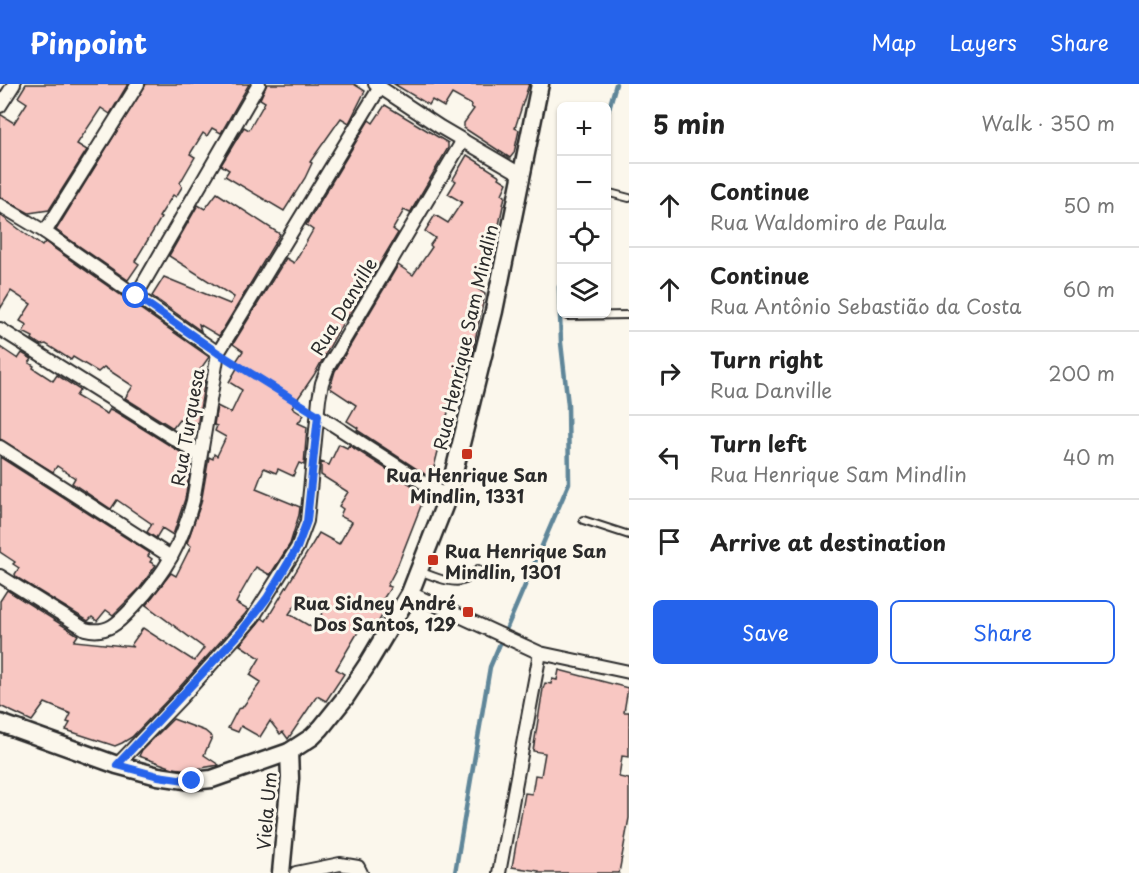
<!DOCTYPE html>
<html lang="en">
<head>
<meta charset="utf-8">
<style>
  :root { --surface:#fff; --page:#f2f2f2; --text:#222; --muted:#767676; --line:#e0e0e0; --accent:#2563eb }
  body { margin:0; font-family:"Playpen Sans",sans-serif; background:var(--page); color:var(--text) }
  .controls { position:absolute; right:18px; top:18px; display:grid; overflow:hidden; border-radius:9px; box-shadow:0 2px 4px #0004 }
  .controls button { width:54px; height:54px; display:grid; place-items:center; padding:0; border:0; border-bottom:2px solid var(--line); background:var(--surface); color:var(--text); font:30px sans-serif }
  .stop { position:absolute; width:18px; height:18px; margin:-14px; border:4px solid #2563eb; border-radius:50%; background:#fff }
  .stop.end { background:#2563eb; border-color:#fff; box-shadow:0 2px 6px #0008 }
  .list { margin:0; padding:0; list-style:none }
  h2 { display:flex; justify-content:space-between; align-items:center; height:78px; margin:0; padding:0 24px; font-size:26px }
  h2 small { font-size:20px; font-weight:400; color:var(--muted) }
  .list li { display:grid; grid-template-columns:39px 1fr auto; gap:18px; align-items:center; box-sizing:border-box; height:84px; padding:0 24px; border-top:2px solid var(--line) }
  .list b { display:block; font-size:22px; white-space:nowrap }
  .list p { margin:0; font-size:20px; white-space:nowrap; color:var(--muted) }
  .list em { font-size:20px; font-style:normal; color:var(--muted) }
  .actions { display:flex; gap:12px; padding:18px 24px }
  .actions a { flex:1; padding:14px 0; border:2px solid var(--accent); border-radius:9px; text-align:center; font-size:21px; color:var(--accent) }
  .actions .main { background:var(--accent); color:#fff }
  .icon { flex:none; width:33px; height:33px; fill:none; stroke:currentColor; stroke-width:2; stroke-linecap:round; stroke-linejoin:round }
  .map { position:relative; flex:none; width:629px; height:789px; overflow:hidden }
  header { display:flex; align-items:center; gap:36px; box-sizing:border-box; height:84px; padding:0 30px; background:var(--accent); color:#fff }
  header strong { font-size:28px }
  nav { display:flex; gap:33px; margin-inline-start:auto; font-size:21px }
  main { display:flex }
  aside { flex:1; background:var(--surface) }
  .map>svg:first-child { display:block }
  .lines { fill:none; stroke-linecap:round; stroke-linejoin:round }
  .stream { stroke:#5f8699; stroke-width:4.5 }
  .building { fill:#f8c7c2; stroke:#2b2b2b; stroke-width:1.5; fill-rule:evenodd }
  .lane-casing { stroke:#2b2b2b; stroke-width:10 }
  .street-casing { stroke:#2b2b2b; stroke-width:16 }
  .secondary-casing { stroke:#2b2b2b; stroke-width:21 }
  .path { stroke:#2b2b2b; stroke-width:2; stroke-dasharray:4.5 4.5; stroke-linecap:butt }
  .lane { stroke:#fbf7ec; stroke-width:6 }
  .street { stroke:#fbf7ec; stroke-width:12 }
  .secondary { stroke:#fbf7ec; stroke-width:16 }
  .route { stroke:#2563eb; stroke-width:8 }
  .poi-dot { fill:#c8321e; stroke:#fbf7ec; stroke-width:2 }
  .labels { text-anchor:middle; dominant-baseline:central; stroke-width:6; stroke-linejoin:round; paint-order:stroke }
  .street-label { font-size:18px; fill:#2b2b2b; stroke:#fbf7ec }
  .poi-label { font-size:18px; font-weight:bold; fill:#2b2b2b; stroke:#fbf7ec }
</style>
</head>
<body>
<header>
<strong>Pinpoint</strong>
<nav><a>Map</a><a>Layers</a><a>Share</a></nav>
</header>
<main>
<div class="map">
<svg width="629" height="789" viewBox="0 0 629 789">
  <rect width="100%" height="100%" fill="#fbf7ec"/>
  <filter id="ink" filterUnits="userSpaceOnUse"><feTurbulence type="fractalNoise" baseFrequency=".0167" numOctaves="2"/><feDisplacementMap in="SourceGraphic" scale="12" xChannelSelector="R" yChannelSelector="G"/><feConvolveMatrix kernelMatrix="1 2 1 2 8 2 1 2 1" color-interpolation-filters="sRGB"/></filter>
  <g filter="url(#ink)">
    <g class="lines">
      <g class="stream">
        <polyline points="606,35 616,0"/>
        <polyline points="455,789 490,583 569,399 568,321 561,259 559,203 562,198"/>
      </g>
    </g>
    <g class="building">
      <polygon points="26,0 128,0 110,30 101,24 77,60 87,66 49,126 29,129 0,113 0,30 14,39 27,19 18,13"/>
      <polygon points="146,0 249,0 221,49 212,44 207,52 203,49 190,70 195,73 180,99 182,103 176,113 173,111 159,133 161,134 135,177 139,180 128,196 56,146"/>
      <polygon points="267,0 354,0 365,7 349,39 341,34 310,78 312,79 305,94 284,127 225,92 229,86 221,81 244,43 249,46 265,18 260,15"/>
      <polygon points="394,0 529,0 515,44 519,46 514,69 510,74 464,44 464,39 474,25 471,23 472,21 452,10 444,23 432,16 429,21"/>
      <polygon points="385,21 448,59 448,64 410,129 404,126 393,145 398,149 346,236 346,233 314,291 292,323 304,331 298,339 307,343 304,381 299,379 293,392 278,385 276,389 264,384 256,405 300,423 299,431 290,460 270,491 256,483 241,509 236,519 248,526 245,530 177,606 132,653 122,659 115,662 66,646 70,639 67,638 71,630 45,619 32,637 0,622 0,517 7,506 78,551 74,557 134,563 131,561 143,544 194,577 204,564 146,521 171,489 176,492 191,462 187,459 201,419 209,373 213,375 214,370 217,372 226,353 215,347 217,342 214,341 217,322 231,329 242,306 229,298 239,281 235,279 243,267 233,260 286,174 294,179 313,146 306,141 369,36 373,39"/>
      <polygon points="467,71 500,92 499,94 507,99 502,110 505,112 493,170 475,203 485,210 471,275 461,300 456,297 434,383 429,393 357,346 358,344 347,337 356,321 330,304 335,287 398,181 413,191 432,163 430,161 435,154 425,147 435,131 448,139 462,118 448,110 456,97 453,95"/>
      <polygon points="217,109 280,150 219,252 199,240 201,247 152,212 164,193 230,220 234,213 169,172 198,121 205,125"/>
      <polygon points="0,131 42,162 45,158 209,273 197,290 205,295 198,337 195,343 192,341 191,344 179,336 173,344 125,314 133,302 104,283 98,288 73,273 71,276 46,260 41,261 32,255 33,253 23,248 27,241 20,237 31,220 11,207 0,225"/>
      <polygon points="0,263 18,275 22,269 32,275 29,279 34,282 33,284 53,297 57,291 80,306 76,312 107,330 110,325 116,328 190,374 191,379 185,415 173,451 162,444 156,454 147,448 152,440 117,416 111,425 72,399 75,394 57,382 53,388 0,355"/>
      <path d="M339,360L347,364L349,361L421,407L419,410L424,414L397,483L387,502L391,503L381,518L387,523L372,549L361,543L336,585L344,590L326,617L317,612L288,655L283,648L280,650L270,637L260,653L241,642L238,648L228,644L238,625L242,624L261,598L250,591L260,574L240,561L262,534L266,537L319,449L339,460L352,438L340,432L343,425L339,422L348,408L321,391V378L329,381ZM303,510L326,523L313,544L289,530Z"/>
      <polygon points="0,373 150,469 148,472 152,475 150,478 156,481 140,504 113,531 106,526 97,537 92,533 88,537 16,493 15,490 19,484 13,480 15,478 0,468"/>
      <polygon points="559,586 628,604 624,628 629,628 629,673 622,672 619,693 629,695 629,734 619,789 538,789 539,787 512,783 525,709 532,710 535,691 541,692 545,669 533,667 543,605 545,599 551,600 552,595 557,596"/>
      <polygon points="173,635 205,647 212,653 204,671 219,681 189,686 173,684 139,672 142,666"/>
    </g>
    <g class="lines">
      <defs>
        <g id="lane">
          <polyline points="606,108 629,114"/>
          <polyline points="567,232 629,231"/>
          <polyline points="583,436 629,451"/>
          <path d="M419,487C431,491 454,503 467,495C471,493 475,488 478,485"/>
        </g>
        <g id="street">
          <polyline points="375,0 440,43 522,91"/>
          <polyline points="0,22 14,0"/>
          <polyline points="0,121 45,148 218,269"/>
          <polyline points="45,148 138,0"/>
          <polyline points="136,212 259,0"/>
          <polyline points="0,245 200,371"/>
          <polyline points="318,331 430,403 448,412"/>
          <polyline points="0,363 171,473"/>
          <path d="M0,492L85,545C109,551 120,537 135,521C166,488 181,461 193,417L218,269L380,3"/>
          <polyline points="410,509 540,569 629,588"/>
          <polyline points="117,681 183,612 252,535 297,464 307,437 319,315 322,299 328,283 463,56"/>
          <polyline points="296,789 340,780 358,783 361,789"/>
          <polyline points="499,789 540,569"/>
        </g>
        <g id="secondary">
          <polyline points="0,639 117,681 158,692 192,697 212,695 289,668 312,653 321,644 345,614 367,581 410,509 448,412 494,227 540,0"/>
          <polyline points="281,789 290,694 289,668"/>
        </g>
      </defs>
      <use href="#lane" class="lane-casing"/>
      <use href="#street" class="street-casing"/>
      <use href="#secondary" class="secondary-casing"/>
      <polyline class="path" points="231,277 305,322"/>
      <use href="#lane" class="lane"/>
      <use href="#street" class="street"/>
      <use href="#secondary" class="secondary"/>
    </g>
  </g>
  <g class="lines" filter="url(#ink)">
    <polyline class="route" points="136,212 218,269 318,331 307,437 297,464 267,514 241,548 117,681 158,692 192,697"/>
  </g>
  <g class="poi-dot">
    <rect x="461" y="364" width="12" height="12" rx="3"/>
    <rect x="427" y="470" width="12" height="12" rx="3"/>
    <rect x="462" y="522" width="12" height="12" rx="3"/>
  </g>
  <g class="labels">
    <g class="street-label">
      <text transform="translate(343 222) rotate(-59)">Rua Danville</text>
      <text transform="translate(465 253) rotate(-77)">Rua Henrique Sam Mindlin</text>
      <text transform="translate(187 343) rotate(-80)">Rua Turquesa</text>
      <text transform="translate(266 727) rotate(-85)">Viela Um</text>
    </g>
    <g class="poi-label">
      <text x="467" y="390">Rua Henrique San<tspan x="467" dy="21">Mindlin, 1331</tspan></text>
      <text x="445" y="466" text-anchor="start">Rua Henrique San<tspan x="445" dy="21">Mindlin, 1301</tspan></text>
      <text x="456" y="518" text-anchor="end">Rua Sidney André<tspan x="456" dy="21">Dos Santos, 129</tspan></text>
    </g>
  </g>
</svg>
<div class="controls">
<button>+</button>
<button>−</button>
<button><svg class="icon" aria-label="locate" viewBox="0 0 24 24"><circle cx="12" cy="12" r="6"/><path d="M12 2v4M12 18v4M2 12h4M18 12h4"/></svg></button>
<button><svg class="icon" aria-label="layers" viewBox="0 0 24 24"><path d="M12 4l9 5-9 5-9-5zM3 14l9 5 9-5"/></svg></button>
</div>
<div class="stop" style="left:136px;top:212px"></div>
<div class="stop end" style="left:192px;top:697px"></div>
</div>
<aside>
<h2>5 min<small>Walk · 350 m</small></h2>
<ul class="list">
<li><svg class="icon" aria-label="ahead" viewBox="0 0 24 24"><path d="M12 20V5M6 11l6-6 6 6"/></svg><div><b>Continue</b><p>Rua Waldomiro de Paula</p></div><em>50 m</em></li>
<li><svg class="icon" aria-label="ahead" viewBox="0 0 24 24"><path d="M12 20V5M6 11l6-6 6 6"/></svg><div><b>Continue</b><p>Rua Antônio Sebastião da Costa</p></div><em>60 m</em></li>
<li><svg class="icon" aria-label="right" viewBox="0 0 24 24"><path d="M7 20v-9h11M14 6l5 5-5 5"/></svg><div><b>Turn right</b><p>Rua Danville</p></div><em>200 m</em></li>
<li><svg class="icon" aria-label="left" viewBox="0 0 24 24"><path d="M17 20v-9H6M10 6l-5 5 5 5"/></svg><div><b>Turn left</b><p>Rua Henrique Sam Mindlin</p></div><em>40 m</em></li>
<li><svg class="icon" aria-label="arrive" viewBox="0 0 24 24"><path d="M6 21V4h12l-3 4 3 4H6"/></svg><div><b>Arrive at destination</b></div></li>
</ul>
<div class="actions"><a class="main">Save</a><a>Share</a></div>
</aside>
</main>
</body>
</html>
